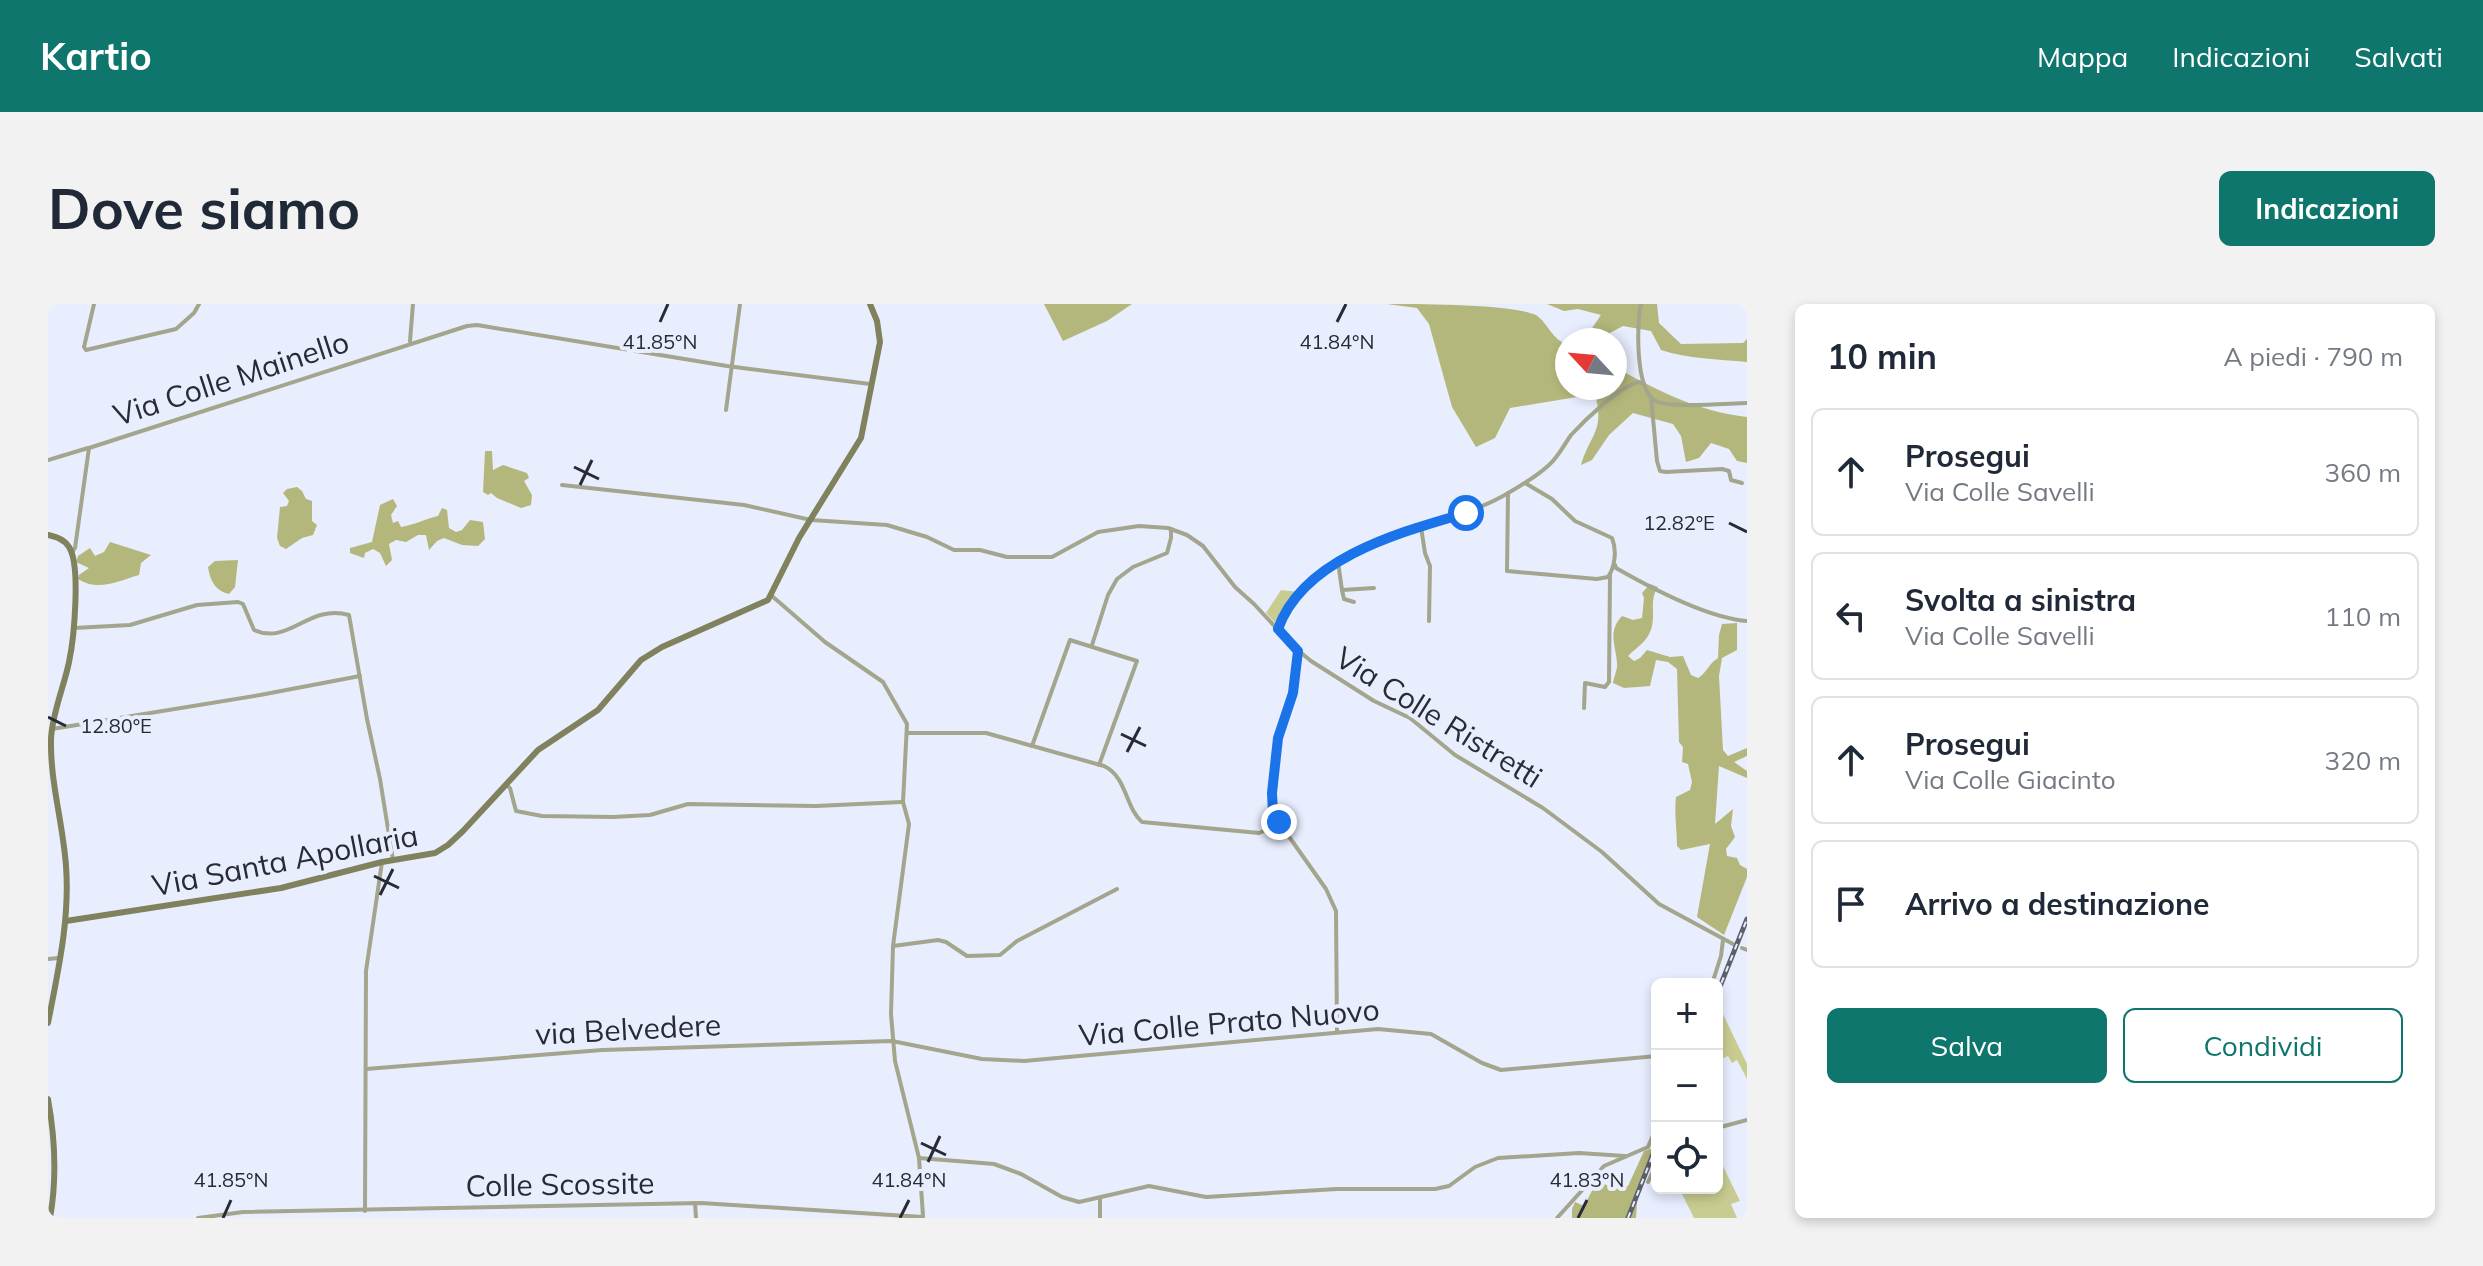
<!DOCTYPE html>
<html lang="it">
<head>
<meta charset="utf-8">
<style>
  :root { --surface:#fff; --page:#f2f2f3; --text:#1f2937; --muted:#747a83; --line:#e0e1e3; --accent:#0f766e }
  body { margin:0; font-family:Mulish,sans-serif; background:var(--page); color:var(--text) }
  .controls { position:absolute; right:24px; bottom:24px; display:grid; overflow:hidden; border-radius:12px; box-shadow:0 4px 12px #0003 }
  .controls button { width:72px; height:72px; display:grid; place-items:center; padding:0; border:0; border-bottom:2px solid var(--line); background:var(--surface); color:var(--text); font:40px sans-serif }
  .compass { position:absolute; left:1507px; top:24px; width:72px; height:72px; border-radius:50%; background:var(--surface); box-shadow:0 4px 12px #0003; rotate:296deg }
  .stop { position:absolute; width:24px; height:24px; margin:-18px; border:6px solid #1a73e8; border-radius:50%; background:#fff }
  .stop.end { background:#1a73e8; border-color:#fff; box-shadow:0 2px 8px #0008 }
  .list { margin:0; padding:0; list-style:none }
  h2 { display:flex; justify-content:space-between; align-items:center; height:104px; margin:0; padding:0 32px; font-size:34px }
  h2 small { font-size:26px; font-weight:400; color:var(--muted) }
  .list li { display:grid; grid-template-columns:52px 1fr auto; gap:24px; align-items:center; box-sizing:border-box; height:128px; margin:0 16px 16px; padding:0 16px; border:2px solid var(--line); border-radius:12px }
  .list b { display:block; font-size:30px; white-space:nowrap }
  .list p { margin:0; font-size:26px; white-space:nowrap; color:var(--muted) }
  .list em { font-size:26px; font-style:normal; color:var(--muted) }
  .actions { display:flex; gap:16px; padding:24px 32px }
  .actions a { flex:1; padding:18px 0; border:2px solid var(--accent); border-radius:12px; text-align:center; font-size:28px; color:var(--accent) }
  .actions .main { background:var(--accent); color:#fff }
  .icon { flex:none; width:44px; height:44px; fill:none; stroke:currentColor; stroke-width:2; stroke-linecap:round; stroke-linejoin:round }
  .map { position:relative; flex:none; width:1699px; height:914px; overflow:hidden; border-radius:12px }
  header { display:flex; align-items:center; gap:48px; box-sizing:border-box; height:112px; padding:0 40px; background:var(--accent); color:#fff }
  header strong { font-size:38px }
  nav { display:flex; gap:44px; margin-inline-start:auto; font-size:28px }
  .intro { display:flex; align-items:center; justify-content:space-between; box-sizing:border-box; height:192px; padding:0 48px }
  h1 { margin:0; font-size:56px }
  .button { padding:20px 36px; border-radius:12px; background:var(--accent); color:#fff; font-size:28px; font-weight:700 }
  main { display:flex; gap:48px; padding:0 48px }
  aside { flex:1; background:var(--surface); border-radius:12px; box-shadow:0 4px 12px #0003 }
  .map>svg:first-child { display:block }
  .green { fill:#c9cc91 }
  .forest { fill:#b4b77b }
  .lines { fill:none; stroke-linecap:round; stroke-linejoin:round }
  .street-tunnel { stroke:#c2c7d6; stroke-width:4; stroke-dasharray:4 2; stroke-linecap:butt }
  .street { stroke:#a3a58c; stroke-width:4 }
  .secondary { stroke:#7f825c; stroke-width:6 }
  .rail-casing { stroke:#5c606c; stroke-width:5 }
  .rail { stroke:#e8eefe; stroke-width:2; stroke-dasharray:6; stroke-linecap:butt }
  .route { stroke:#1a73e8; stroke-width:10 }
  .ticks { fill:none; stroke:#282b35; stroke-width:3 }
  .labels { text-anchor:middle; dominant-baseline:central; stroke-width:8; stroke-linejoin:round; paint-order:stroke }
  .street-label { font-size:30px; fill:#282b35; stroke:#e8eefe }
  .ticks-label { font-size:20px; text-anchor:middle; fill:#282b35; stroke:#e8eefe; stroke-width:8; stroke-linejoin:round; paint-order:stroke }
</style>
</head>
<body>
<header>
<strong>Kartio</strong>
<nav><a>Mappa</a><a>Indicazioni</a><a>Salvati</a></nav>
</header>
<div class="intro"><h1>Dove siamo</h1><a class="button">Indicazioni</a></div>
<main>
<div class="map">
<svg width="1699" height="914" viewBox="0 0 1699 914">
  <rect width="100%" height="100%" fill="#e8eefe"/>
  <g class="green">
    <polygon points="1233,286 1250,288 1229,321 1218,309"/>
    <polygon points="1672,704 1699,760 1699,775 1689,756 1684,759 1680,752 1669,757 1669,710"/>
    <polygon points="1669,850 1692,897 1683,900 1689,914 1646,914 1631,884 1669,884"/>
  </g>
  <g class="forest">
    <polygon points="996,0 1084,0 1059,17 1015,37"/>
    <path d="M1339,0C1373,0 1463,0 1488,11C1501,20 1503,35 1519,40V84H1567V63C1608,86 1651,108 1699,113V159L1689,157L1681,145L1663,139L1651,154L1638,158L1633,132L1625,120L1585,109L1561,131L1544,156L1533,161C1542,130 1557,128 1547,90L1462,104L1447,134L1428,143L1404,103L1381,20L1369,4Z"/>
    <path d="M1499,0H1609L1611,19L1633,40L1695,39L1699,35V58C1670,55 1640,55 1613,46L1603,27L1575,22L1558,31L1542,27L1553,11L1530,5L1516,7Z"/>
    <polygon points="437,147 444,147 445,166 455,161 479,169 481,174 476,177 484,191 483,201 473,204 449,194 443,189 440,191 435,188"/>
    <polygon points="249,183 254,187 258,195 264,197 264,217 269,221 265,231 254,234 238,245 232,242 229,234 232,203 239,202 241,197 235,189 239,185"/>
    <path d="M345,195L349,202L343,211L345,219L350,217L353,223C366,221 377,215 390,212L394,204L399,206L401,224L408,228L414,226L422,216L435,218L437,235L430,242L414,241L396,234L389,237L381,246L378,231H370L358,238L348,236L341,240L344,256L338,262L332,249L325,245L317,249L316,254L302,249V244L324,238L332,201Z"/>
    <path d="M62,238L103,251L93,259L91,271C70,277 50,288 30,275L31,271L41,264L28,258L30,252L42,244L47,252L56,248Z"/>
    <path d="M190,256L187,283L181,290C167,287 162,276 160,263L167,257Z"/>
    <path d="M1602,280L1610,283C1600,297 1609,313 1602,328C1599,337 1587,345 1580,352L1586,357L1592,354L1599,346L1622,353L1635,352L1643,371L1650,374C1659,369 1660,360 1670,354L1671,331L1674,320L1689,319V346L1674,354L1671,372L1675,446L1680,452L1699,444V452L1686,458L1699,467V474L1671,462L1667,520L1685,505L1683,522L1687,533L1678,545L1679,552L1689,554L1692,561L1699,565V573L1676,631L1649,613L1662,540L1633,546L1629,542C1629,525 1626,510 1628,493L1642,486L1644,478L1640,460L1634,458L1635,443L1631,438L1629,365L1620,358L1608,356L1602,382L1576,384L1565,379C1566,373 1570,364 1569,359C1568,342 1559,328 1574,312L1585,316L1594,314L1596,294L1594,289Z"/>
    <polygon points="1609,843 1609,854 1601,856 1590,884 1588,914 1524,914 1524,905 1527,898 1536,902 1549,877 1568,885 1580,882 1596,847"/>
  </g>
  <g class="lines">
    <polyline class="street-tunnel" points="1605,845 1609,846"/>
    <g class="street">
      <polyline points="46,0 36,43 38,46 128,25 146,9 151,0"/>
      <path d="M1593,0C1589,22 1587,82 1606,96C1617,105 1683,99 1699,99"/>
      <polyline points="362,37 365,0"/>
      <polyline points="1603,93 1609,157 1612,167 1618,168 1674,165 1681,167 1683,176 1694,179"/>
      <polyline points="678,106 692,0"/>
      <polyline points="0,156 40,144"/>
      <polyline points="514,181 696,201 763,216 839,221 879,233 906,246 932,246 959,253 1004,253 1050,228 1091,222 1120,224 1139,231 1155,242 1187,283 1206,300 1246,343 1263,357 1326,397 1362,414 1407,451 1495,504 1554,548 1611,600 1685,640"/>
      <path d="M1460,189L1459,267L1549,275L1560,273C1567,263 1569,246 1564,234L1527,217L1504,195L1477,179"/>
      <polyline points="1373,223 1377,249 1382,262 1381,317"/>
      <polyline points="23,250 27,244 41,144 419,22 429,21 679,62 822,80"/>
      <polyline points="1290,258 1294,286 1326,284"/>
      <path d="M1567,261L1568,264C1603,284 1659,314 1699,317"/>
      <polyline points="1294,286 1296,295 1306,298"/>
      <polyline points="724,292 777,338 835,378 859,420 855,498 861,520 845,642 843,710 847,757 871,854 875,912"/>
      <path d="M26,324L82,321L149,301L190,298L195,300L206,326C241,342 261,299 301,311L319,415L332,475L345,556"/>
      <path d="M1230,325C1262,236 1384,231 1455,192C1471,183 1488,173 1501,161C1510,153 1516,141 1523,131C1538,115 1569,85 1590,78L1596,80"/>
      <polyline points="1044,341 1060,291 1069,275 1085,263 1119,249 1123,234 1123,225"/>
      <polyline points="1536,404 1537,379 1557,383 1561,378 1562,271"/>
      <polyline points="4,425 212,391 312,372"/>
      <path d="M860,429H938L1056,462C1079,473 1077,503 1094,518L1211,529L1216,527L1225,510L1224,489L1230,434L1246,381L1250,347"/>
      <polyline points="984,442 1022,336 1089,357 1051,461"/>
      <polyline points="458,481 462,484 468,507 494,512 565,513 602,511 640,500 768,502 854,498"/>
      <polyline points="1225,510 1278,585 1288,607 1289,727"/>
      <polyline points="845,642 890,636 898,638 919,652 952,651 969,637 1069,585"/>
      <polyline points="1694,644 1699,646"/>
      <polyline points="0,655 11,654"/>
      <polyline points="1664,680 1673,652 1675,636"/>
      <polyline points="318,765 554,746 844,737 934,755 976,757 1330,725 1383,730 1434,759 1453,766 1609,752"/>
      <polyline points="1669,824 1699,816"/>
      <polyline points="871,854 946,860 973,870 1014,893 1031,898 1101,882 1158,893 1289,885 1387,885 1401,882 1427,863 1450,854 1531,849 1577,852"/>
      <polyline points="1600,878 1609,859"/>
      <polyline points="647,899 648,914"/>
      <polyline points="317,907 318,667 334,558"/>
      <polyline points="150,914 195,908 653,899 875,913"/>
      <polyline points="1052,914 1052,894"/>
      <polyline points="1509,914 1556,862 1600,843 1609,822"/>
    </g>
    <g class="secondary">
      <path d="M0,231C8,233 16,235 21,243C33,261 26,335 21,358C16,383 4,409 3,435C2,478 15,519 18,562C22,615 10,667 0,719"/>
      <polyline points="18,617 233,584 334,558 387,549 400,541 415,527 490,446 550,406 593,356 614,343 720,296 751,234 813,134 832,38 829,17 822,0"/>
      <path d="M0,795C7,834 9,875 2,914"/>
    </g>
    <defs>
      <g id="rail">
        <polyline points="1669,690 1699,615"/>
        <polyline points="1580,914 1609,840"/>
      </g>
    </defs>
    <use href="#rail" class="rail-casing"/>
    <use href="#rail" class="rail"/>
  </g>
  <g class="lines">
    <path class="route" d="M1231,518L1225,510L1224,489L1230,434L1245,389L1250,347L1230,325C1255,254 1353,228 1418,209"/>
  </g>
  <path class="ticks" d="M612,18L620,0M1289,18L1298,0M526,163L551,175M532,181L544,156M1681,219L1699,228M0,413L18,422M1073,430L1098,442M1079,448L1092,423M326,572L351,584M332,591L345,565M873,839L898,851M880,858L892,832M175,914L183,896M852,914L861,896M1530,914L1539,896"/>
  <g class="labels">
    <g class="street-label">
      <text transform="translate(183 74) rotate(-18)">Via Colle Mainello</text>
      <text transform="translate(1391 413) rotate(32)">Via Colle Ristretti</text>
      <text transform="translate(237 556) rotate(-11)">Via Santa Apollaria</text>
      <text transform="translate(1181 718) rotate(-5)">Via Colle Prato Nuovo</text>
      <text transform="translate(580 725) rotate(-3)">via Belvedere</text>
      <text transform="translate(512 880) rotate(-1)">Colle Scossite</text>
    </g>
  </g>
  <g class="ticks-label">
    <text x="612" y="45">41.85°N</text>
    <text x="1289" y="45">41.84°N</text>
    <text x="1631" y="226">12.82°E</text>
    <text x="68" y="429">12.80°E</text>
    <text x="183" y="883">41.85°N</text>
    <text x="861" y="883">41.84°N</text>
    <text x="1539" y="883">41.83°N</text>
  </g>
</svg>
<div class="controls">
<button>+</button>
<button>−</button>
<button><svg class="icon" aria-label="locate" viewBox="0 0 24 24"><circle cx="12" cy="12" r="6"/><path d="M12 2v4M12 18v4M2 12h4M18 12h4"/></svg></button>
</div>
<svg class="compass" viewBox="-18 -18 36 36"><path d="M0-13l5 13h-10z" fill="#e53935"/><path d="M0 13l5-13h-10z" fill="#747a83"/></svg>
<div class="stop" style="left:1418px;top:209px"></div>
<div class="stop end" style="left:1231px;top:518px"></div>
</div>
<aside>
<h2>10 min<small>A piedi · 790 m</small></h2>
<ul class="list">
<li><svg class="icon" aria-label="ahead" viewBox="0 0 24 24"><path d="M12 20V5M6 11l6-6 6 6"/></svg><div><b>Prosegui</b><p>Via Colle Savelli</p></div><em>360 m</em></li>
<li><svg class="icon" aria-label="left" viewBox="0 0 24 24"><path d="M17 20v-9H6M10 6l-5 5 5 5"/></svg><div><b>Svolta a sinistra</b><p>Via Colle Savelli</p></div><em>110 m</em></li>
<li><svg class="icon" aria-label="ahead" viewBox="0 0 24 24"><path d="M12 20V5M6 11l6-6 6 6"/></svg><div><b>Prosegui</b><p>Via Colle Giacinto</p></div><em>320 m</em></li>
<li><svg class="icon" aria-label="arrive" viewBox="0 0 24 24"><path d="M6 21V4h12l-3 4 3 4H6"/></svg><div><b>Arrivo a destinazione</b></div></li>
</ul>
<div class="actions"><a class="main">Salva</a><a>Condividi</a></div>
</aside>
</main>
</body>
</html>
